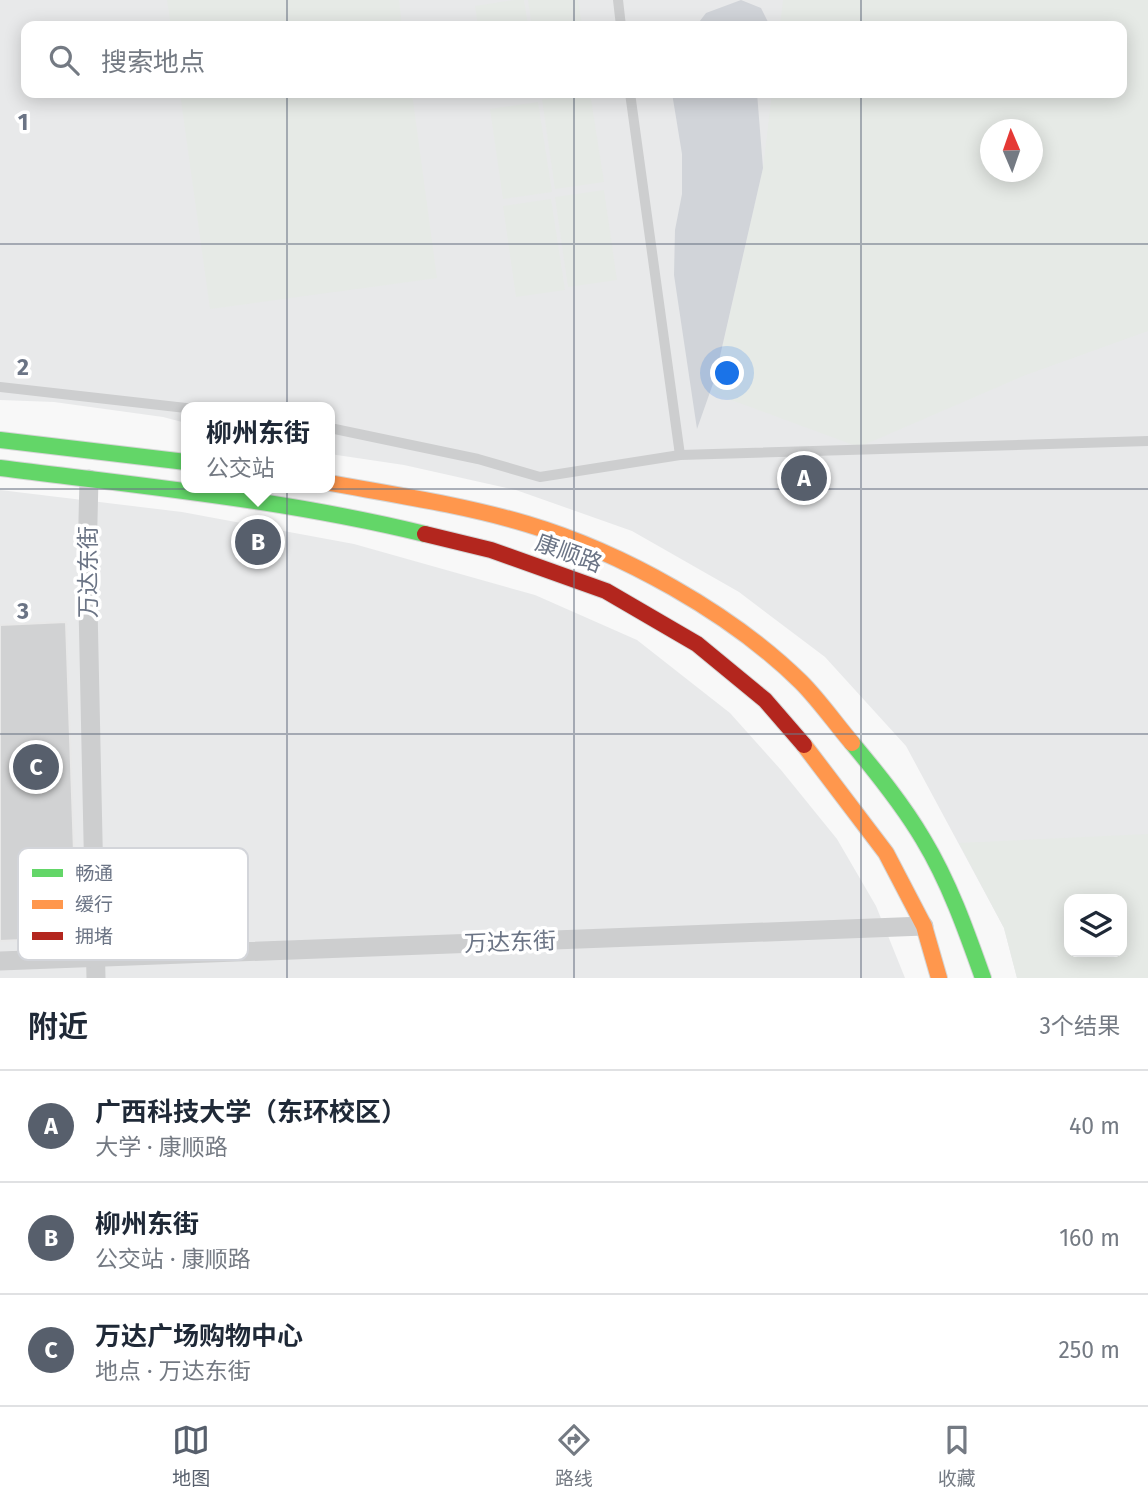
<!DOCTYPE html>
<html lang="zh">
<head>
<meta charset="utf-8">
<style>
  :root { --surface:#fff; --page:#f2f2f3; --text:#1f2937; --muted:#747a83; --line:#e0e1e3; --accent:#575f6c }
  body { margin:0; font-family:"Fira Sans","Noto Sans SC",sans-serif; background:var(--page); color:var(--text) }
  .controls { position:absolute; right:21px; bottom:21px; display:grid; overflow:hidden; border-radius:14px; box-shadow:0 4px 18px #0003 }
  .controls button { width:63px; height:63px; display:grid; place-items:center; padding:0; border:0; border-bottom:2px solid var(--line); background:var(--surface); color:var(--text); font:35px sans-serif }
  .compass { position:absolute; left:980px; top:119px; width:63px; height:63px; border-radius:50%; background:var(--surface); box-shadow:0 4px 18px #0003; rotate:358deg }
  .you { position:absolute; left:728px; top:374px; width:24px; height:24px; margin:-18px; border:5px solid #fff; border-radius:50%; background:#1a73e8; box-shadow:0 0 0 10px #1a73e833 }
  .badge { display:grid; place-items:center; width:46px; height:46px; border-radius:50%; background:var(--accent); color:#fff; font-size:23px; font-weight:700 }
  .pin { position:absolute; translate:-50% -50%; border:4px solid #fff; box-shadow:0 2px 7px #0006 }
  .popup { position:absolute; left:181px; top:402px; width:154px; height:91px; box-sizing:border-box; display:grid; place-content:center; border-radius:14px; background:var(--surface); filter:drop-shadow(0 2px 5px #0005); font-size:23px; white-space:nowrap; color:var(--muted) }
  .popup b { font-size:26px; color:var(--text) }
  .popup::after { content:''; position:absolute; left:50%; top:100%; margin-left:-14px; border:14px solid transparent; border-top-color:var(--surface) }
  .list { margin:0; padding:0; list-style:none }
  h2 { display:flex; justify-content:space-between; align-items:center; height:91px; margin:0; padding:0 28px; font-size:30px }
  h2 small { font-size:23px; font-weight:400; color:var(--muted) }
  .list li { display:grid; grid-template-columns:46px 1fr auto; gap:21px; align-items:center; box-sizing:border-box; height:112px; padding:0 28px; border-top:2px solid var(--line) }
  .list b { display:block; font-size:26px; white-space:nowrap }
  .list p { margin:0; font-size:23px; white-space:nowrap; color:var(--muted) }
  .list em { font-size:23px; font-style:normal; color:var(--muted) }
  .icon { flex:none; width:38px; height:38px; fill:none; stroke:currentColor; stroke-width:2; stroke-linecap:round; stroke-linejoin:round }
  .map { position:relative; flex:none; width:1148px; height:978px; overflow:hidden }
  .search { position:absolute; background:var(--surface); box-shadow:0 4px 18px #0003; left:21px; right:21px; top:21px; height:77px; display:flex; align-items:center; gap:18px; box-sizing:border-box; padding:0 24px; border-radius:14px; color:var(--muted); font-size:26px }
  .sheet { height:427px; background:var(--surface) }
  nav { display:flex; justify-content:space-around; align-items:center; box-sizing:border-box; height:98px; border-top:2px solid var(--line); background:var(--surface); font-size:19px; color:var(--muted) }
  nav a { display:grid; justify-items:center; gap:4px }
  nav .on { color:var(--accent) }
  .map>svg:first-child { display:block }
  .built { fill:#e8e9ea; fill-rule:evenodd }
  .green { fill:#e6eae6; fill-rule:evenodd }
  .water { fill:#d1d4d9 }
  .building { fill:#d1d2d3; stroke:#e8e8e8; stroke-width:2 }
  .lines { fill:none; stroke-linecap:round; stroke-linejoin:round }
  .fast-casing { stroke:#d5d6d6; stroke-width:18 }
  .slow-casing { stroke:#d5d6d6; stroke-width:18 }
  .jam-casing { stroke:#d5d6d6; stroke-width:18 }
  .lane { stroke:#cdcecf; stroke-width:10 }
  .street { stroke:#cdcecf; stroke-width:19 }
  .fast { stroke:#63d668; stroke-width:16 }
  .slow { stroke:#ff974d; stroke-width:16 }
  .jam { stroke:#b3261e; stroke-width:16 }
  .grid { fill:none; stroke:#6b7485; stroke-width:2; stroke-opacity:0.55 }
  .labels { text-anchor:middle; dominant-baseline:central; stroke-width:7; stroke-linejoin:round; paint-order:stroke }
  .street-label { font-size:23px; fill:#6b7485; stroke:#fff }
  .key { fill:#fff; stroke:#d3d5da; stroke-width:2 }
  .key-label { font-size:19px; fill:#6b7485 }
  .grid-label { font-size:23px; text-anchor:middle; font-weight:bold; fill:#6b7485; stroke:#fff; stroke-width:7; stroke-linejoin:round; paint-order:stroke }
</style>
</head>
<body>
<div class="map">
<svg width="1148" height="978" viewBox="0 0 1148 978">
  <rect width="100%" height="100%" fill="#f8f8f8"/>
  <g class="built">
    <path d="M0,0H1148V978H1017L1004,928L906,746L825,657L739,592L632,531L516,490L404,465L330,454V407H186V423L163,417L54,402L0,400ZM26,26H1122V93H26ZM990,130H1032V172H990ZM1069,899H1122V952H1069Z"/>
    <polygon points="0,490 182,512 354,544 535,595 637,640 730,713 781,770 837,839 876,906 905,978 0,978"/>
  </g>
  <g class="green">
    <polygon points="167,0 399,0 402,26 171,26"/>
    <polygon points="514,0 524,0 528,26 478,26 475,6"/>
    <polygon points="528,0 578,0 582,26 532,26"/>
    <path d="M783,0H1148V331L1023,376L859,447L712,393L763,168L772,93H1122V26H780ZM990,130H1032V172H990Z"/>
    <polygon points="180,93 412,93 437,278 210,309"/>
    <polygon points="590,93 604,182 555,189 542,99"/>
    <polygon points="538,102 552,192 503,199 490,109"/>
    <polygon points="604,190 617,280 568,287 555,197"/>
    <polygon points="551,199 565,290 516,297 503,206"/>
    <path d="M1148,834V978H1017L1004,928L959,843ZM1069,899H1122V952H1069Z"/>
  </g>
  <g class="water">
    <polygon points="741,0 761,8 770,26 696,26 706,13"/>
    <polygon points="672,93 757,93 763,168 715,378 697,429 674,275 675,230 682,194 682,154"/>
  </g>
  <polygon class="building" points="66,622 76,910 47,939 0,941 0,625"/>
  <g class="lines">
    <defs>
      <g id="fast">
        <polyline points="0,440 186,462"/>
        <path d="M0,468C142,486 286,500 425,534"/>
        <path d="M852,743C877,773 903,805 923,839C949,882 966,930 983,978"/>
      </g>
      <g id="slow">
        <path d="M330,483C396,495 463,505 527,524C621,552 731,613 801,682C819,700 835,723 852,743"/>
        <polyline points="804,745 886,853 924,926 939,978"/>
      </g>
      <polyline id="jam" points="425,534 491,550 606,591 697,644 765,700 804,745"/>
    </defs>
    <use href="#fast" class="fast-casing"/>
    <use href="#slow" class="slow-casing"/>
    <use href="#jam" class="jam-casing"/>
    <g class="lane">
      <polyline points="618,0 621,26"/>
      <polyline points="630,93 680,455"/>
      <polyline points="0,387 186,408"/>
      <polyline points="330,428 478,459 540,477 680,455 1148,441"/>
    </g>
    <g class="street">
      <polyline points="89,479 87,560 96,978"/>
      <polyline points="0,961 924,926"/>
    </g>
    <use href="#fast" class="fast"/>
    <use href="#slow" class="slow"/>
    <use href="#jam" class="jam"/>
  </g>
  <path class="grid" d="M287,0V26M574,0V26M861,0V26M287,93V978M574,93V978M861,93V978M0,244H1148M0,489H1148M0,734H1148"/>
  <g class="labels">
    <g class="street-label">
      <text transform="translate(569 553) rotate(20)">康顺路</text>
      <text transform="translate(88 572) rotate(-90)">万达东街</text>
      <text transform="translate(510 942) rotate(-2)">万达东街</text>
    </g>
  </g>
  <rect x="18" y="848" width="230" height="112" rx="10" class="key"/>
  <rect x="32" y="869" width="31" height="8" fill="#63d668"/>
  <rect x="32" y="900" width="31" height="9" fill="#ff974d"/>
  <rect x="32" y="932" width="31" height="8" fill="#b3261e"/>
  <g class="key-label">
    <text x="75" y="880">畅通</text>
    <text x="75" y="911">缓行</text>
    <text x="75" y="943">拥堵</text>
  </g>
  <g class="grid-label">
    <text x="23" y="130">1</text>
    <text x="23" y="375">2</text>
    <text x="23" y="619">3</text>
  </g>
</svg>
<div class="controls">
<button><svg class="icon" aria-label="layers" viewBox="0 0 24 24"><path d="M12 4l9 5-9 5-9-5zM3 14l9 5 9-5"/></svg></button>
</div>
<svg class="compass" viewBox="-18 -18 36 36"><path d="M0-13l5 13h-10z" fill="#e53935"/><path d="M0 13l5-13h-10z" fill="#747a83"/></svg>
<div class="you"></div>
<div class="pin badge" style="left:804px;top:478px">A</div>
<div class="pin badge" style="left:258px;top:542px">B</div>
<div class="popup"><b>柳州东街</b>公交站</div>
<div class="pin badge" style="left:36px;top:767px">C</div>
<div class="search"><svg class="icon" aria-label="search" viewBox="0 0 24 24"><circle cx="10" cy="10" r="6"/><path d="M15 15l6 6"/></svg>搜索地点</div>
</div>
<section class="sheet">
<h2>附近<small>3个结果</small></h2>
<ul class="list">
<li><span class="badge">A</span><div><b>广西科技大学（东环校区）</b><p>大学 · 康顺路</p></div><em>40 m</em></li>
<li><span class="badge">B</span><div><b>柳州东街</b><p>公交站 · 康顺路</p></div><em>160 m</em></li>
<li><span class="badge">C</span><div><b>万达广场购物中心</b><p>地点 · 万达东街</p></div><em>250 m</em></li>
</ul>
</section>
<nav>
<a class="on"><svg class="icon" aria-label="map" viewBox="0 0 24 24"><path d="M3 6l6-2 6 2 6-2v14l-6 2-6-2-6 2zM9 4v14M15 6v14"/></svg>地图</a>
<a><svg class="icon" aria-label="directions" viewBox="0 0 24 24"><path d="M12 3l9 9-9 9-9-9zM9 14v-3h6M13 9l2 2-2 2"/></svg>路线</a>
<a><svg class="icon" aria-label="saved" viewBox="0 0 24 24"><path d="M7 4h10v16l-5-4-5 4z"/></svg>收藏</a>
</nav>
</body>
</html>
